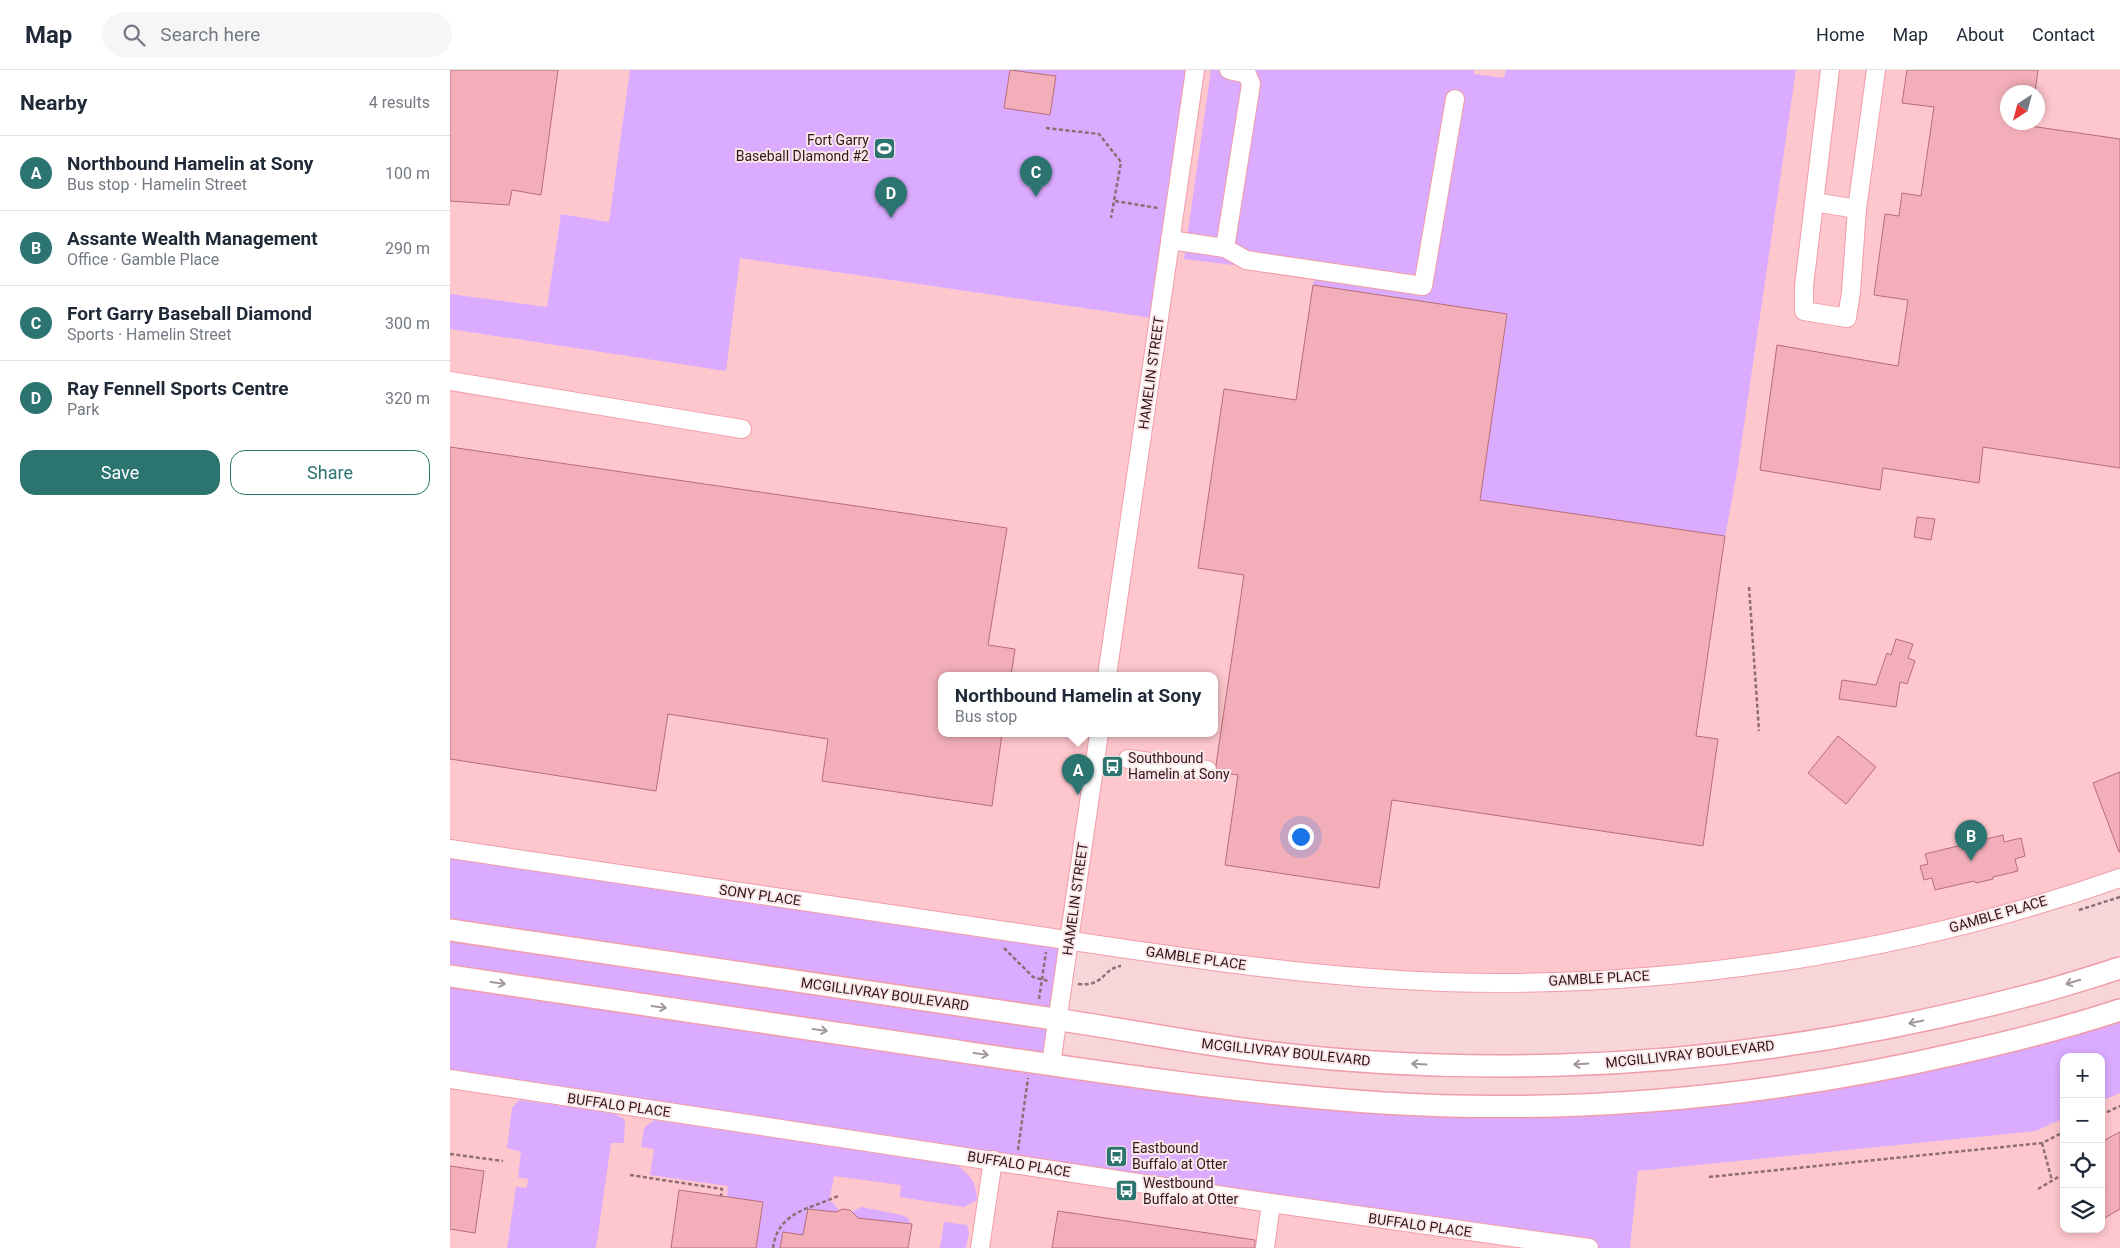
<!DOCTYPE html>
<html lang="en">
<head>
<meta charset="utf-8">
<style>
  :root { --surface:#fff; --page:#f6f6f7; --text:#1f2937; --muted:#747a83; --line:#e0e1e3; --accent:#2b7470 }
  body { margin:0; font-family:Roboto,sans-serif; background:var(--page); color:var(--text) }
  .controls { position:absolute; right:15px; bottom:15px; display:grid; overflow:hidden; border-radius:10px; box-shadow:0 2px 8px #0003 }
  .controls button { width:45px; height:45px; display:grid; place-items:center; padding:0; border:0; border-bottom:1px solid var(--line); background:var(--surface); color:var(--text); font:25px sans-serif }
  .compass { position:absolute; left:1550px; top:15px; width:45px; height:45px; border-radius:50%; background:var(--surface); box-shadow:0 2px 8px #0003; rotate:216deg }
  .you { position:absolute; left:850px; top:766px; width:18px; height:18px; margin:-12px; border:4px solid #fff; border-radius:50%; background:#1a73e8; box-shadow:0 0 0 8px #1a73e833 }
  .badge { display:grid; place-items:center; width:32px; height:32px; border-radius:50%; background:var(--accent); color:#fff; font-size:16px; font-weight:700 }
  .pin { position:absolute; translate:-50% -41px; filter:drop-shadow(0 1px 2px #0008) }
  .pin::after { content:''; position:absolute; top:26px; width:18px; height:15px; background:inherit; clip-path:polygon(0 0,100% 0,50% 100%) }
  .popup { position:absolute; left:488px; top:602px; width:280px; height:65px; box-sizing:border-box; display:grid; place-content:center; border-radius:10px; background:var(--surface); filter:drop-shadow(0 1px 4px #0005); font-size:16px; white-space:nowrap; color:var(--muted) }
  .popup b { font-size:19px; color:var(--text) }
  .popup::after { content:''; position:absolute; left:50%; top:100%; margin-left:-10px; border:10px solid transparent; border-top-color:var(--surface) }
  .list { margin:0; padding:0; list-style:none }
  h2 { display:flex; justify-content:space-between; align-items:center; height:65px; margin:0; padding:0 20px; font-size:21px }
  h2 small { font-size:16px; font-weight:400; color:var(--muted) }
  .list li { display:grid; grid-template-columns:32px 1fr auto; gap:15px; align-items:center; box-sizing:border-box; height:75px; padding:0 20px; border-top:1px solid var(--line) }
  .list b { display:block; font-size:19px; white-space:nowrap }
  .list p { margin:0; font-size:16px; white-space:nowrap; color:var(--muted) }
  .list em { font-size:16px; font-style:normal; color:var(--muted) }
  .actions { display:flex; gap:10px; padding:15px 20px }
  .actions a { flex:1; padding:11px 0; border:1px solid var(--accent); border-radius:15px; text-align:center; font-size:18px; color:var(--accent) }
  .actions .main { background:var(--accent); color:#fff }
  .icon { flex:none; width:28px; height:28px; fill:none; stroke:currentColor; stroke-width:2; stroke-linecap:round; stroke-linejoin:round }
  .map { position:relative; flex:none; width:1670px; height:1178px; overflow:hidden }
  header { display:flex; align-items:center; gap:30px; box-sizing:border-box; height:70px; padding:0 25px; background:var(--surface); border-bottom:1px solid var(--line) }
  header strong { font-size:24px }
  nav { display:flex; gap:28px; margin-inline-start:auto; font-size:18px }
  .search { width:350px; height:45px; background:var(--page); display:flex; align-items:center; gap:12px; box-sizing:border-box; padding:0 18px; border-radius:28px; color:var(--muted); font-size:19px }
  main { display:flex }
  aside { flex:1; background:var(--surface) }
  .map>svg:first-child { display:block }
  .built { fill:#fec6cd; fill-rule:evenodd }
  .green { fill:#daabfe }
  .building { fill:#f3afb9; stroke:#b96c79 }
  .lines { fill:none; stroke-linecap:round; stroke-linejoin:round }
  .minor-casing { stroke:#ef9da9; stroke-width:20 }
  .major-casing { stroke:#ef9da9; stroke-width:24 }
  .path { stroke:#8e6e73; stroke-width:2.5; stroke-dasharray:4 2.5; stroke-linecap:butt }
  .minor { stroke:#fff; stroke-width:18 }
  .major { stroke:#fff; stroke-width:21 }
  .oneway { stroke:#a39698 }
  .labels { text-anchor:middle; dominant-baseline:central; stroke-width:4; stroke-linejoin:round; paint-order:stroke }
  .poi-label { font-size:14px; fill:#33151a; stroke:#f9e7e9; text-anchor:start }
  .street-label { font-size:14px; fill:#33151a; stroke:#f9e7e9 }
</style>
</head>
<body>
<header>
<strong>Map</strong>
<div class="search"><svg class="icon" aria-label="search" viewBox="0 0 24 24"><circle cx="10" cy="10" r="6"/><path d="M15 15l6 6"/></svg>Search here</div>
<nav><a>Home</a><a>Map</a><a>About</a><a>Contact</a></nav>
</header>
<main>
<aside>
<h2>Nearby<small>4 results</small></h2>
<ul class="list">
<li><span class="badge">A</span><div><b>Northbound Hamelin at Sony</b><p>Bus stop · Hamelin Street</p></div><em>100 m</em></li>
<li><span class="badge">B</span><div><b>Assante Wealth Management</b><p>Office · Gamble Place</p></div><em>290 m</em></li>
<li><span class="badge">C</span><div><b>Fort Garry Baseball Diamond</b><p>Sports · Hamelin Street</p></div><em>300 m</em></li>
<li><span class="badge">D</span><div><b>Ray Fennell Sports Centre</b><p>Park</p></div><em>320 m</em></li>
</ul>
<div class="actions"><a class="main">Save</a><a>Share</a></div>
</aside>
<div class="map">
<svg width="1670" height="1178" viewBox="0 0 1670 1178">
  <rect width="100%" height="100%" fill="#f7d5d9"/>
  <g class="built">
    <polygon points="0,0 180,0 159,152 111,144 97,238 0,224"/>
    <path d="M745,0H1670V808L1539,849L1197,906L907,907L0,779V259L275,300L290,188L709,249ZM1558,22H1588V52H1558ZM492,606H764V664H492Z"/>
    <polygon points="0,1009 1139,1178 0,1178"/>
    <polygon points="1670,1023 1670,1178 1180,1178 1188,1101 1586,1061 1614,1048 1614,1159 1651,1159 1651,1031"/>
  </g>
  <g class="green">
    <polygon points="180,0 745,0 709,249 290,188 276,301 0,259 0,224 97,237 111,144 159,152"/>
    <polygon points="761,0 1024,0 1024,4 1054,8 1056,0 1346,0 1288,396 1275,467 1030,430 1057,244 863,215 865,205 734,189"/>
    <polygon points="0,779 620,870 601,994 934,1033 1320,1018 1670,940 1670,1023 1651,1031 1651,987 1614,987 1614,1048 1586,1061 1188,1101 1180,1178 1139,1178 0,1009"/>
    <polygon points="69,1030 164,1043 175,1050 174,1073 161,1073 146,1178 57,1178 66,1117 77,1118 78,1109 68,1107 71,1082 57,1078 62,1038"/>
    <path d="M204,1050L505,1094C519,1103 527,1113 527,1130L514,1137L450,1127L451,1115L384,1106L379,1132H382L390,1141L389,1146L361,1139L357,1142L355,1155L357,1158L356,1165L330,1178H306L313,1132L277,1127L278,1116L200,1105L204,1079L191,1077L194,1058Z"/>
    <polygon points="411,1137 452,1145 459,1149 461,1157 459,1153 401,1148 402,1142"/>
    <polygon points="494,1152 517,1155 519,1163 516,1178 490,1178"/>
  </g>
  <g class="building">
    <polygon points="0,0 108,0 91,125 62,120 59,135 0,131"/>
    <polygon points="560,0 606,6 600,45 554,38"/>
    <polygon points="1457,0 1588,0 1585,22 1558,22 1558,52 1580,52 1580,56 1670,69 1670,398 1533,377 1529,413 1433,398 1430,420 1310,400 1327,275 1448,296 1458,230 1424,225 1435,144 1449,146 1452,123 1471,126 1484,37 1452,33"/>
    <polygon points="863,215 1057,244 1030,430 1275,466 1246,666 1268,669 1253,776 942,730 929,818 775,795 788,705 767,702 766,695 794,505 748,498 774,319 846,330"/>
    <polygon points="0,377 557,458 538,575 565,579 561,606 492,606 492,664 552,664 542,736 372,711 378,669 218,644 206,721 0,689"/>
    <polygon points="1467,447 1485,449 1481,470 1464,467"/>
    <polygon points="1446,569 1463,574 1458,588 1465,591 1457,614 1450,612 1446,637 1389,629 1392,610 1426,615 1437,583 1441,585"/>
    <polygon points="1388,666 1426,697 1396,734 1358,703"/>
    <polygon points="1670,702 1670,782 1669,782 1643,713"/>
    <polygon points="1553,765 1554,772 1571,768 1575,786 1565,789 1568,801 1543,807 1543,809 1526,813 1524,811 1485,820 1482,808 1474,810 1470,796 1478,794 1475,784"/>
    <polygon points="1670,1062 1670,1139 1651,1150 1651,1072"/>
    <polygon points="0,1096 34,1101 25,1163 0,1159"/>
    <polygon points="229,1120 313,1132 306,1178 221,1178"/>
    <polygon points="358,1139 386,1142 393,1139 400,1140 408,1148 462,1154 458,1178 330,1178 333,1162 353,1165"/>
    <polygon points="608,1141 805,1170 805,1178 602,1178"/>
  </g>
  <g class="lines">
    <defs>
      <g id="minor">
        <polyline points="1380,0 1354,216 1354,241 1397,248 1401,222 1407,139 1426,0"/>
        <polyline points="1364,132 1407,139"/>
        <polyline points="720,170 775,178 801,14 797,4 779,0"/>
        <polyline points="775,178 796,190 973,216 1005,29"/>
        <polyline points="0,311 292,359"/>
        <polyline points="657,606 745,0"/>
        <polyline points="678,689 757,700"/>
        <path d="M0,779C185,806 370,833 555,861C700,882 846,907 993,912C1218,919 1458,883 1670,808"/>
        <polyline points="601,994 649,664"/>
        <polyline points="0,1009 821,1133 1139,1178"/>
        <polyline points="530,1178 543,1090"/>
        <polyline points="815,1178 821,1133"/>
      </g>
      <g id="major">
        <path d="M0,860C199,889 398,919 597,948C669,958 741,973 815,982C913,994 1013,998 1111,995C1267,991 1422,966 1572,927C1605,919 1638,908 1670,898"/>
        <path d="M0,906C162,930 325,954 487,978C635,1000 784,1023 933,1033C1127,1045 1325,1026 1514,982C1567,970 1619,957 1670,940"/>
      </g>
    </defs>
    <use href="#minor" class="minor-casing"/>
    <use href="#major" class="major-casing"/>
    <g class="path">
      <polyline points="596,58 649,64 671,92 661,148"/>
      <polyline points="665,131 708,138"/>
      <polyline points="1299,517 1309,661"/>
      <polyline points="1629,840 1670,827"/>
      <polyline points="554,878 583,907 598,911"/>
      <path d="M628,914C655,917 653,898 671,896"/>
      <polyline points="589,929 596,882"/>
      <polyline points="1651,1045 1670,1036"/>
      <polyline points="1592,1073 1602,1111"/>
      <polyline points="568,1080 578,1008"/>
      <polyline points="0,1084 53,1091"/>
      <polyline points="180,1105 272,1119 271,1126"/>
      <polyline points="1259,1107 1592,1073 1614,1062"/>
      <polyline points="1588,1119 1610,1106"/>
      <path d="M323,1178C328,1140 362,1139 390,1125"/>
    </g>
    <use href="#minor" class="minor"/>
    <use href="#major" class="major"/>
  </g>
  <defs><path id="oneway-shaft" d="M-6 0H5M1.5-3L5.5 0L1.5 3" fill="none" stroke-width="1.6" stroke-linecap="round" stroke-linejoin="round" transform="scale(1.25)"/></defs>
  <g class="oneway">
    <use href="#oneway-shaft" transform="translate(1623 912) rotate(163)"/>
    <use href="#oneway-shaft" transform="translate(48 913) rotate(8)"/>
    <use href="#oneway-shaft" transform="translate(209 937) rotate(8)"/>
    <use href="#oneway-shaft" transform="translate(1466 952) rotate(168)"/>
    <use href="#oneway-shaft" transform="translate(370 960) rotate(8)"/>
    <use href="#oneway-shaft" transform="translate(531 984) rotate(8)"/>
    <use href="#oneway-shaft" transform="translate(969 994) rotate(-177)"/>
    <use href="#oneway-shaft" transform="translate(1131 994) rotate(176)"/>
  </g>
  <defs>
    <symbol id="stadium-square" viewBox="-11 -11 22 22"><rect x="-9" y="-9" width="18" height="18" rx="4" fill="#2b7470" stroke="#f9e7e9"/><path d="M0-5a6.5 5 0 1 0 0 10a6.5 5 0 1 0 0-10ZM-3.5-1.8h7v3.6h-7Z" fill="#fff"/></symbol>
    <symbol id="bus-square" viewBox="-11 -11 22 22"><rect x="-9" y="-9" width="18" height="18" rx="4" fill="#2b7470" stroke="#f9e7e9"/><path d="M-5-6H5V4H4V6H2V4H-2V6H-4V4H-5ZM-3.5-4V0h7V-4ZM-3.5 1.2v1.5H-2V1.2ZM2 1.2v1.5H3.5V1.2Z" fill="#fff"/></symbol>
  </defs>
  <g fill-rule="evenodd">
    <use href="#stadium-square" x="422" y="66" width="25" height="25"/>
    <use href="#bus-square" x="650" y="684" width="25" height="25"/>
    <use href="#bus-square" x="654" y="1074" width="25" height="25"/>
    <use href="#bus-square" x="664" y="1108" width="25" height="25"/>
  </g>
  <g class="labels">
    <g class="poi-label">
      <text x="419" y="70" text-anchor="end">Fort Garry<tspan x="419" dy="16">Baseball DIamond #2</tspan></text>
      <text x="678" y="688">Southbound<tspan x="678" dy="16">Hamelin at Sony</tspan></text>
      <text x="682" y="1078">Eastbound<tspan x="682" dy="16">Buffalo at Otter</tspan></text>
      <text x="693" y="1113">Westbound<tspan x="693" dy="16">Buffalo at Otter</tspan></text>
    </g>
    <g class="street-label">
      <text transform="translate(701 303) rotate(-82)">HAMELIN STREET</text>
      <text transform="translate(310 825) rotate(8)">SONY PLACE</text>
      <text transform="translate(625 829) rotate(-82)">HAMELIN STREET</text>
      <text transform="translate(1548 844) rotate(-16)">GAMBLE PLACE</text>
      <text transform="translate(746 888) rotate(8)">GAMBLE PLACE</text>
      <text transform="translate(1149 908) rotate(-3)">GAMBLE PLACE</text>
      <text transform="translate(435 924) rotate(8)">MCGILLIVRAY BOULEVARD</text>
      <text transform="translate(836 982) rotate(6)">MCGILLIVRAY BOULEVARD</text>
      <text transform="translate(1240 984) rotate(-6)">MCGILLIVRAY BOULEVARD</text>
      <text transform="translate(169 1035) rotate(8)">BUFFALO PLACE</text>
      <text transform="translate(569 1094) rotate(9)">BUFFALO PLACE</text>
      <text transform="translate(970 1155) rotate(8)">BUFFALO PLACE</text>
    </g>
  </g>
</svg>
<div class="controls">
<button>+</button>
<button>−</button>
<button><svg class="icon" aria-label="locate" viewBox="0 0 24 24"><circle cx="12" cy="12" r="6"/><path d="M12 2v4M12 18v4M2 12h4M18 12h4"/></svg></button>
<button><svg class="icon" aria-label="layers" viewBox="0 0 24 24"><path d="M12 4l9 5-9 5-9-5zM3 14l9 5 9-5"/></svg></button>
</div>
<svg class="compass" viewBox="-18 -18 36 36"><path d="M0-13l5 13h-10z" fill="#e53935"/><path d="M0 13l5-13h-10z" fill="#747a83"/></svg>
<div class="you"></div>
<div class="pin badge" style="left:628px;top:725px">A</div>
<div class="popup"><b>Northbound Hamelin at Sony</b>Bus stop</div>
<div class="pin badge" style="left:1521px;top:791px">B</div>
<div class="pin badge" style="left:586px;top:127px">C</div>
<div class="pin badge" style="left:441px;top:148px">D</div>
</div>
</main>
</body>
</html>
